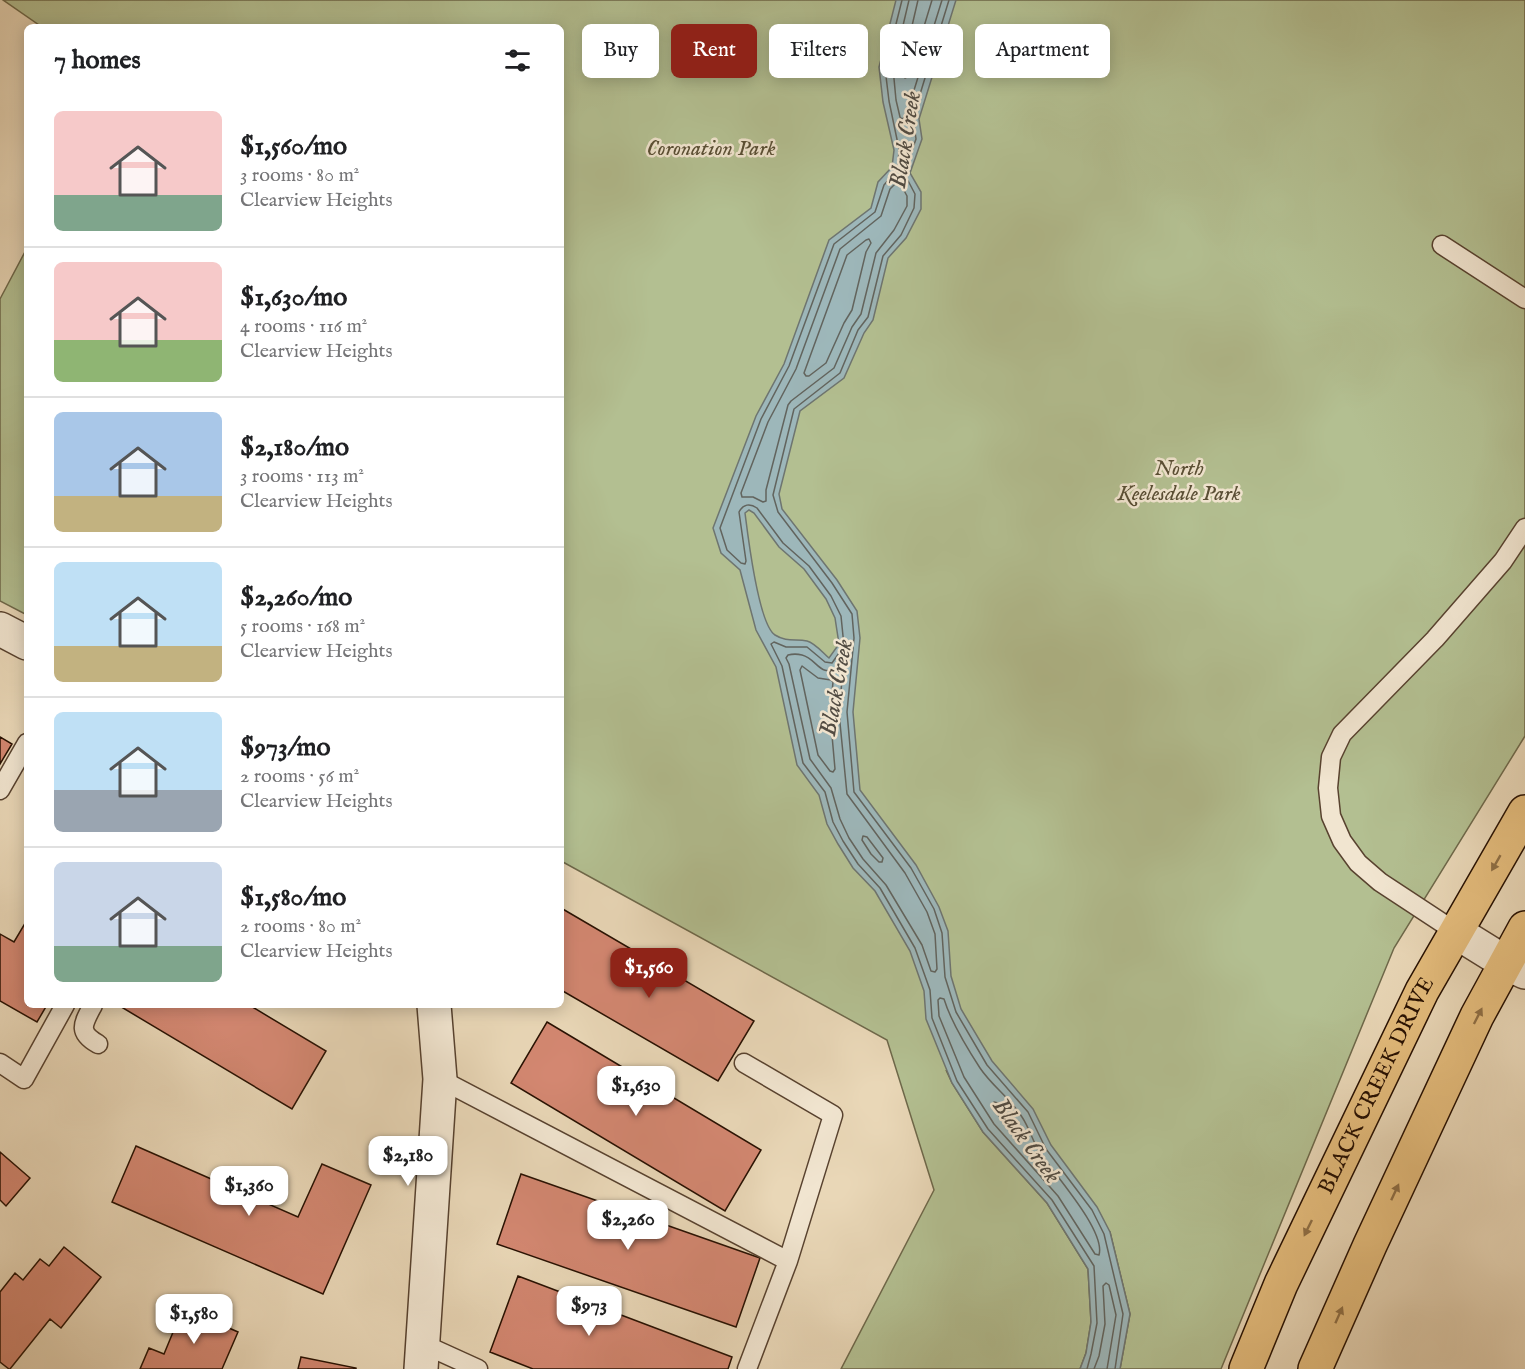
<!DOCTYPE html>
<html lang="en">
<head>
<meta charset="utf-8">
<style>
	:root { --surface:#fff; --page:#f2f2f2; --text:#202124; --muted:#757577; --line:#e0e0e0; --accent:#8f2418 }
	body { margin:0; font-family:"IM FELL English",serif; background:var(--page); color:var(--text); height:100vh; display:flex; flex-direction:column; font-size:22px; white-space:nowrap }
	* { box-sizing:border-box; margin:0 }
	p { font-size:20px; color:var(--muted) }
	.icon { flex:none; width:33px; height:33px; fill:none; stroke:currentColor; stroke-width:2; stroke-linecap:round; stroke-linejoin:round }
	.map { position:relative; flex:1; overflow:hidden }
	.panel { position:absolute; left:24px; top:24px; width:540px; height:984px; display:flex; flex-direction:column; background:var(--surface); border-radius:9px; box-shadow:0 3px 15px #0003 }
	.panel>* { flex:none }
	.guide { position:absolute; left:582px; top:24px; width:570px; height:54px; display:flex; gap:12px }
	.price { position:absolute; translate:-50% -51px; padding:0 14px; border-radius:12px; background:#fff; color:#222; font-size:20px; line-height:39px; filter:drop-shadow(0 2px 3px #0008) }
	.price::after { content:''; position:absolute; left:50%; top:36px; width:18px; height:14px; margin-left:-9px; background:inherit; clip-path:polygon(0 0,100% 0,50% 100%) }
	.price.on { background:var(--accent); color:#fff }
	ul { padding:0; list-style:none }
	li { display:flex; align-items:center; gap:18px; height:150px; padding:0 30px }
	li+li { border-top:2px solid var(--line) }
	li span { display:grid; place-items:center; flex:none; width:168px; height:120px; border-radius:9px; color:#555 }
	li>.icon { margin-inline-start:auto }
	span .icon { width:72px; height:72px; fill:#fffc; stroke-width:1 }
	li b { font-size:26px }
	h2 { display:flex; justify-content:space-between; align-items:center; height:72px; padding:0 30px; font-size:26px }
	.chip { padding:0 21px; border-radius:9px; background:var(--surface); box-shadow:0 3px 15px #0003; font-size:21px; line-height:54px }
	.chip.on { background:var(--accent); color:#fff }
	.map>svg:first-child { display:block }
</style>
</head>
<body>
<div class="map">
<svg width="1525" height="1369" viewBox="0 0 1525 1369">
	<rect width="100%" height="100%" fill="#e9d7b7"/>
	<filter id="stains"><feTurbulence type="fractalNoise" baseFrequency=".00333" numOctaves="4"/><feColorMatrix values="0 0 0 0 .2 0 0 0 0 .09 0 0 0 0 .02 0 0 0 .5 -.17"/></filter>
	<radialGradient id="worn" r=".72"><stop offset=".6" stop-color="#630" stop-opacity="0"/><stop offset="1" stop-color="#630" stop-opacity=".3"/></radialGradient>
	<!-- green -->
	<path fill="#b3bf91" stroke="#6e684a" stroke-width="1.5" d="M3 0H1525V736L1394 948 1221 1369H1120L1130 1314 1110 1232 946 1070 952 1083 983 1132 1047 1203 1088 1269 1091 1322 1086 1353 1080 1369H841L934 1190 887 1040 561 861V27H42Z
		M27 248V615L0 601V299Z"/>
	<!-- water -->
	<path fill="#9db7ba" stroke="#6e7570" stroke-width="1.5" fill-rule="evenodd" d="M896 0H956L919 119 922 139 910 173 921 192V209L906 238 888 258 873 320 864 333 844 378 800 411 779 494 782 509 837 580 857 611 860 638 853 712 860 790 916 865 939 907 948 931 951 976 961 1009 992 1061 1033 1109 1051 1145 1097 1207 1110 1232 1130 1314 1120 1369H1080L1086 1353 1091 1322 1088 1269 1047 1203 983 1132 952 1083 926 1019 924 991 910 951 875 891 853 868 838 844 827 824 819 795 797 765 776 667 756 630 740 570 721 553 713 528 756 416 784 364 829 240 871 208 878 182 892 167 894 150 883 102 879 67ZM749 510 754 513 779 547 804 569 826 599 835 618 839 644 829 658C823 653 815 643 807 641 795 639 786 642 775 635 758 624 748 536 745 513Z"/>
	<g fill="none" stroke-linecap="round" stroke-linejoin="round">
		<!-- shore -->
		<path stroke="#62645e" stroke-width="1.5" d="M902 0 885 68 889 101 899 149 898 169 884 185 875 212 834 244 789 366 761 419 720 528 727 550 741 563 745 564 746 561 739 512C743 504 750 503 757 508L783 543 809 566 831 596 841 616 844 646 832 663 825 662 807 647H786L774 642 771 644 782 666 803 763 825 792 833 822 843 841 858 864 880 888 915 948 930 990 932 1018 957 1081 988 1129 1052 1200 1094 1266 1097 1323 1091 1354 1087 1369
			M909 0 893 68 896 100 900 117 902 119 906 116 942 0
			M918 0 902 69 903 76 905 78 909 76 932 0
			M949 0 913 117 916 139 904 173 915 194 914 208 901 235 883 256 868 317 858 330 840 373 794 409 773 495 778 512 832 583 852 614 854 638 847 712 854 792 911 868 934 909 942 933 945 977 956 1012 987 1065 1028 1112 1046 1149 1092 1210 1104 1234 1123 1314 1115 1369
			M896 183H900L907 196V206L894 230 876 253 861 314 852 327 834 368 791 401 788 405 766 490V501L763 502 753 497H742L741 493 768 422 796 369 840 249 881 216 890 189Z
			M869 239 871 243 866 252 852 310 844 323 826 363 809 376H806L804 373 847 255 866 240Z
			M788 655C792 654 798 654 802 655 818 659 819 679 840 667L843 669 839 713 847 794 905 873 927 912 935 934 937 969 935 972 931 971 922 945 886 885 863 859 849 838 840 819 831 788 810 759 789 664 786 658Z
			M802 666 818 678 831 680 833 682 830 713 835 769 833 772 830 771 818 755 800 670Z
			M863 836 867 837 883 858 882 862H879L871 854 862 840Z
			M940 998 944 999C951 1022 967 1048 980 1068 992 1086 1011 1099 1022 1117 1030 1129 1033 1143 1041 1154 1055 1175 1106 1231 1099 1255L1095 1254 1058 1196 994 1124 964 1077 939 1016 938 1000Z
			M994 1102 998 1103 1014 1122 1018 1128 1017 1132 1013 1131 1001 1119 993 1106Z
			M1094 1369 1099 1356 1105 1324 1103 1286 1106 1283 1109 1285 1116 1315 1107 1369"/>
	</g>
	<!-- building -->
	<path fill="#d38771" stroke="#281102" stroke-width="1.5" d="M0 737 12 744 0 764Z
		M561 908 754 1021 718 1081 561 990Z
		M27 920V1005H47L37 1022 0 1001V934L14 942Z
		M118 1005H249L326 1051 292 1109Z
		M547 1022 761 1150 725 1211 511 1083Z
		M136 1146 298 1217 322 1164 371 1185 323 1294 112 1202Z
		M0 1152 30 1178 6 1206 0 1200Z
		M521 1174 760 1258 736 1327 497 1244Z
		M64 1247 101 1277 61 1328 50 1319 10 1369H9L0 1362V1292L15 1273 23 1280 40 1259 49 1266Z
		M518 1276 732 1357 728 1369H533L490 1352Z
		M183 1308 238 1332 222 1369H140L149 1348 164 1354Z
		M301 1357 356 1368V1369H298Z"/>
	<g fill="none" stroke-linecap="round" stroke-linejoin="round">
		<!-- service casing -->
		<g stroke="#58422f" stroke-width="21">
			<path id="service" d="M1442 245 1525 299
				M0 790 27 743
				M1456 932 1380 882 1358 863 1342 841 1331 816 1328 788 1331 757 1342 734 1435 639 1503 561 1525 528
				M93 1005C83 1024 77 1032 98 1044
				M0 1063 24 1079 65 1005
				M744 1063 833 1115 788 1261
				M440 1079 788 1261 747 1369
				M423 1344 478 1369"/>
		</g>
		<!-- minor casing -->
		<g stroke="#58422f" stroke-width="36">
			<path id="minor" d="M0 629 27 643
				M421 1369 440 1079 434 1005"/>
		</g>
		<!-- tertiary casing -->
		<g stroke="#58422f" stroke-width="36">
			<path id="tertiary" d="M1456 932 1506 963 1525 972"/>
		</g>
		<!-- primary casing -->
		<g stroke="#281102" stroke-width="36">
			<g id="primary">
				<path id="s1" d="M1246 1369 1281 1284 1422 991 1525 812"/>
				<path d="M1315 1369 1370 1245 1477 1016 1525 928"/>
			</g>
		</g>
		<!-- service -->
		<use href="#service" stroke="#f1e5d0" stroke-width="18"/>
		<!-- minor -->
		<use href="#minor" stroke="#f1e5d0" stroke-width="33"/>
		<!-- tertiary -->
		<use href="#tertiary" stroke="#f1e5d0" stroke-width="33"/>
		<!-- primary -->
		<use href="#primary" stroke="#e4bc7c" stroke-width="33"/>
	</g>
	<!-- one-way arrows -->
	<defs><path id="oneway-solid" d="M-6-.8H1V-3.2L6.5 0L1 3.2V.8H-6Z" transform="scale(1.5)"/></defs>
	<g fill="#8f6f45">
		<use href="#oneway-solid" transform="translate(1496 863) rotate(120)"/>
		<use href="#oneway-solid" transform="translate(1478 1016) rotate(-63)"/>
		<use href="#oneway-solid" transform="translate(1395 1192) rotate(-65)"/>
		<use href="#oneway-solid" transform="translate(1308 1228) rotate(116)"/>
		<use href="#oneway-solid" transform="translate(1339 1315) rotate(-66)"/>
	</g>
	<g text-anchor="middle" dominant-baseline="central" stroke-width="5" stroke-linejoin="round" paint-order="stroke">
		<!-- park labels -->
		<g font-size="22" font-style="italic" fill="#594e34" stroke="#f1e5d0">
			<text x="711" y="149">Coronation Park</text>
			<text x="1179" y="469">North<tspan x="1179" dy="25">Keelesdale Park</tspan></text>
		</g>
		<!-- street labels -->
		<g font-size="22" fill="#281102" stroke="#f1e5d0">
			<text stroke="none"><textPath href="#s1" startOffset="312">BLACK CREEK DRIVE</textPath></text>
		</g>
		<!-- water labels -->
		<g font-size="24" font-style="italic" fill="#514b42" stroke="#f1e5d0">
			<text transform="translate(906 140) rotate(-81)">Black Creek</text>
			<text transform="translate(837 688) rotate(-80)">Black Creek</text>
			<text transform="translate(1026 1141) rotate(54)">Black Creek</text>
		</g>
	</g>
	<rect width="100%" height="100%" filter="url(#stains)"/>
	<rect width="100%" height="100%" fill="url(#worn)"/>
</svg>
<b class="price on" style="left:649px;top:999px">$1,560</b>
<b class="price" style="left:636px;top:1117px">$1,630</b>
<b class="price" style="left:408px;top:1187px">$2,180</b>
<b class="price" style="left:249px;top:1217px">$1,360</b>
<b class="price" style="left:628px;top:1251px">$2,260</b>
<b class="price" style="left:589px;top:1337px">$973</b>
<b class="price" style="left:194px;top:1345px">$1,580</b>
<div class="guide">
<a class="chip">Buy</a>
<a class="chip on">Rent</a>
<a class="chip">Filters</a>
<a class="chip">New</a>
<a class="chip">Apartment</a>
</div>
<section class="panel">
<h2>7 homes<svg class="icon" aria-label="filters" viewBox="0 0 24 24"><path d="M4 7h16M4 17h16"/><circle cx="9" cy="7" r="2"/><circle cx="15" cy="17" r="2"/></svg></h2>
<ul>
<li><span style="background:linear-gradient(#f6c9c9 70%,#7fa58c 0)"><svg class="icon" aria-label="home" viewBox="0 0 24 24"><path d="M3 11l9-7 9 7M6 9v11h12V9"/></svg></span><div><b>$1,560/mo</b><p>3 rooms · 80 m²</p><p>Clearview Heights</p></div></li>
<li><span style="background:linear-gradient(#f6c9c9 65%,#8fb573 0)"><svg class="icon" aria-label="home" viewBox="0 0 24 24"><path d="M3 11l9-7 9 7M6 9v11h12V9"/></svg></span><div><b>$1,630/mo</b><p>4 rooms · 116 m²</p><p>Clearview Heights</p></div></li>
<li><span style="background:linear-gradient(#a9c7e8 70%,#c2b280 0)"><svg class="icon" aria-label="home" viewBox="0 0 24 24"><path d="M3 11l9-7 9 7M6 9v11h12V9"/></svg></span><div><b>$2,180/mo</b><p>3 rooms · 113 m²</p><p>Clearview Heights</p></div></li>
<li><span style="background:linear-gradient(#bfe0f5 70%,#c2b280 0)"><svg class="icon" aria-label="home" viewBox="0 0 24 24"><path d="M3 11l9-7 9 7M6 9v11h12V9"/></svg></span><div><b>$2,260/mo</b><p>5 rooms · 168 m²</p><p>Clearview Heights</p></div></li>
<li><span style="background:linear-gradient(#bfe0f5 65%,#9aa5b1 0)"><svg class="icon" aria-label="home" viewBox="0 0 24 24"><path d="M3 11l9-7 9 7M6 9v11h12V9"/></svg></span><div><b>$973/mo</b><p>2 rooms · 56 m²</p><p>Clearview Heights</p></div></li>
<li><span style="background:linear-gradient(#c9d6e8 70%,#7fa58c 0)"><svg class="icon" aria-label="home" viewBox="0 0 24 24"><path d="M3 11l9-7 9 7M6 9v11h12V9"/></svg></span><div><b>$1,580/mo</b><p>2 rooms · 80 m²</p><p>Clearview Heights</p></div></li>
</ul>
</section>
</div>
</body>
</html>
